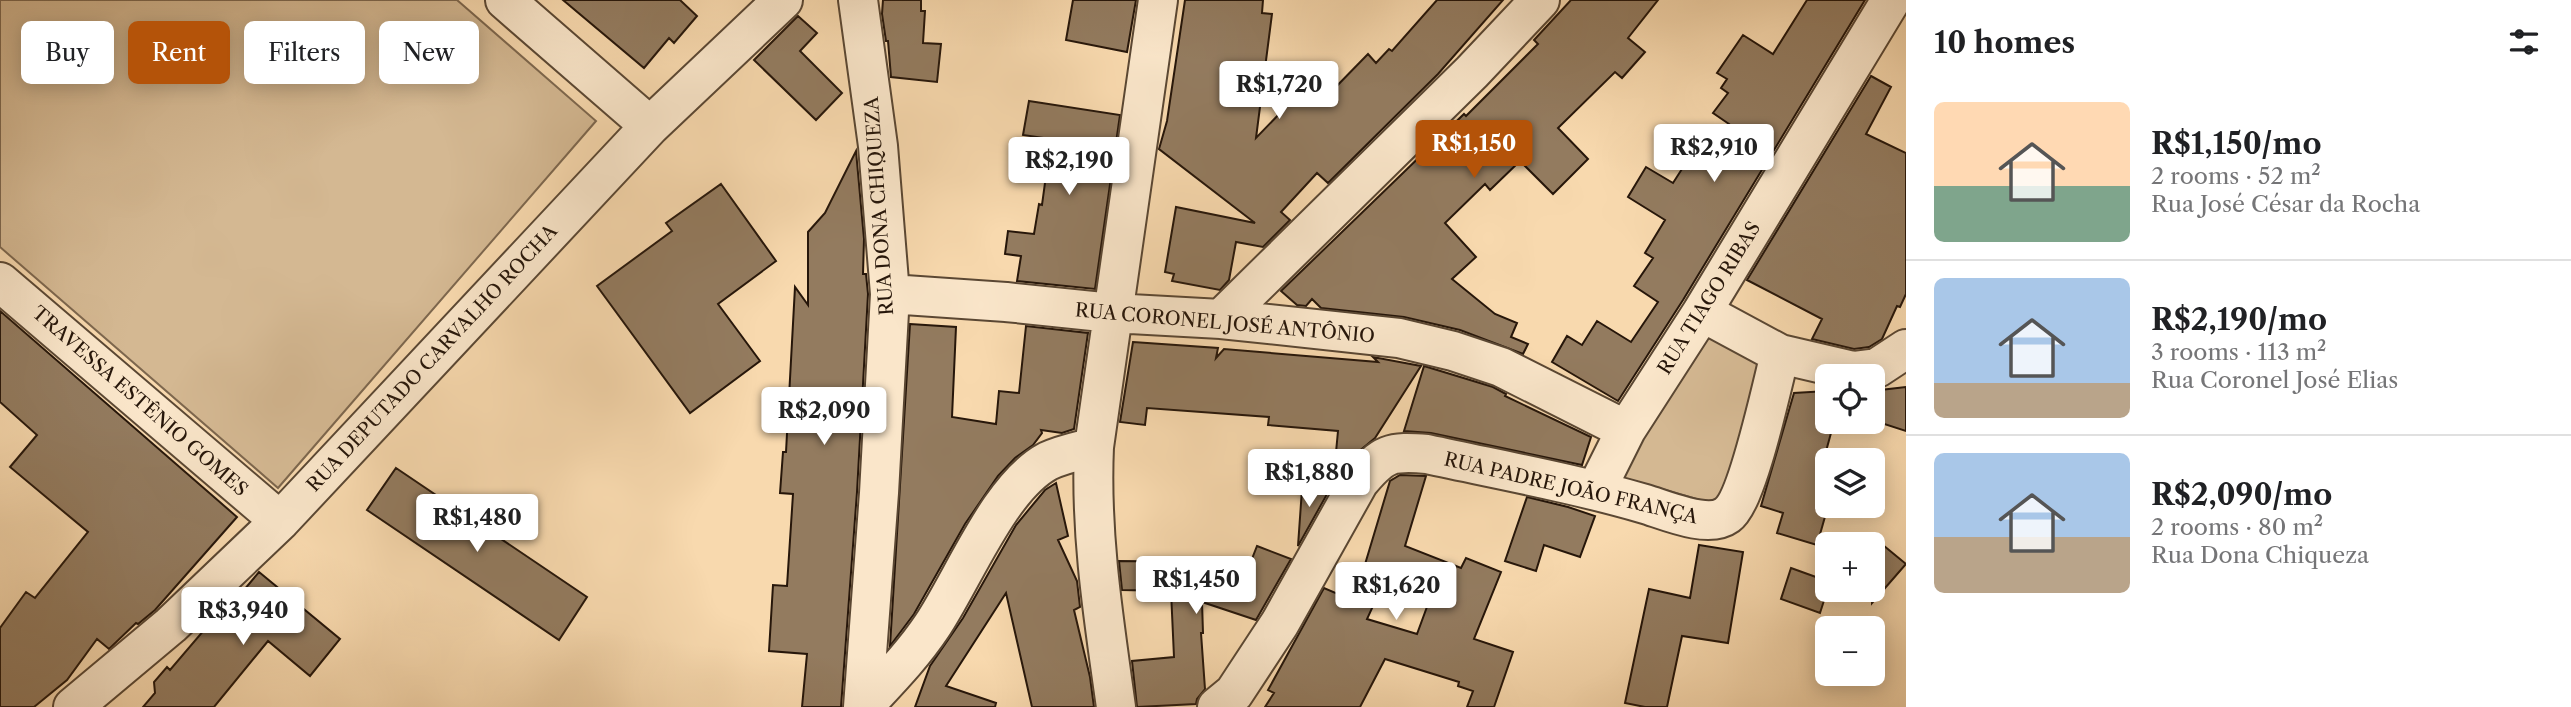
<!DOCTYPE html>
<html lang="en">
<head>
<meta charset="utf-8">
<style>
	:root { --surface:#fff; --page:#f2f2f2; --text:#202124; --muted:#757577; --line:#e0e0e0; --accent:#b45309 }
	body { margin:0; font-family:"Libre Caslon Text",serif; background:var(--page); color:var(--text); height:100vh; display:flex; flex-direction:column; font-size:26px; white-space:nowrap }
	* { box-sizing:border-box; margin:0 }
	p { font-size:23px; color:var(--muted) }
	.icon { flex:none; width:38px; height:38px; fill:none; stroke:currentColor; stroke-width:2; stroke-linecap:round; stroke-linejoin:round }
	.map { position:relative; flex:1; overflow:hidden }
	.side { display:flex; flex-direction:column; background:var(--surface); width:665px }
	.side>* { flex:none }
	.guide { position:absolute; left:21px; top:21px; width:665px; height:63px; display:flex; gap:14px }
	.buttons { position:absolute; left:1815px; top:364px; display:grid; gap:14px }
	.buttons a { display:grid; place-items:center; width:70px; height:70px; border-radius:10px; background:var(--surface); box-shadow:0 4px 18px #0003; font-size:35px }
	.price { position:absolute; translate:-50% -60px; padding:0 16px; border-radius:7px; background:#fff; color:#222; font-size:23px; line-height:46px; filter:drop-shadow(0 2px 4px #0008) }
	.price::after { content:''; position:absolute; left:50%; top:42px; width:21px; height:16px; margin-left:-10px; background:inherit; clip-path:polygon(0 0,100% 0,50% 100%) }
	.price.selected { background:var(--accent); color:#fff }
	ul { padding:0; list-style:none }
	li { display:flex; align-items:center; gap:21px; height:175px; padding:0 28px }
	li+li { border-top:2px solid var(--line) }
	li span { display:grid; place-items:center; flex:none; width:196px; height:140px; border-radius:10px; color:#555 }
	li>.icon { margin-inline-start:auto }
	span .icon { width:84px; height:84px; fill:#fffc; stroke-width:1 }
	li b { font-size:30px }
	h2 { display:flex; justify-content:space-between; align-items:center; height:84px; padding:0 28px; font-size:30px }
	.chip { padding:0 24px; border-radius:10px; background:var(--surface); box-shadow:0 4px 18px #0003; font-size:24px; line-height:63px }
	.chip.selected { background:var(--accent); color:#fff }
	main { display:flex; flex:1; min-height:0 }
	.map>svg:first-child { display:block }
</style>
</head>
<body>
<main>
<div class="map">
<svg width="1906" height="707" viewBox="0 0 1906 707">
	<rect width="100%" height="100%" fill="#f8d9ae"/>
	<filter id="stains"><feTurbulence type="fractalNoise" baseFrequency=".00286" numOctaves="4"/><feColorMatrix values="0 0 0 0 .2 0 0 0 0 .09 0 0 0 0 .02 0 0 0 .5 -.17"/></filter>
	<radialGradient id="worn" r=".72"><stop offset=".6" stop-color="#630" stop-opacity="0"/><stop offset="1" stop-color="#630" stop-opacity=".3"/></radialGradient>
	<!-- green -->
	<path fill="#d4b892" stroke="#7d674e" stroke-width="2" d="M0 0H457L596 121 278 488 0 247Z
		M1708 336 1760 364 1721 506 1617 476Z"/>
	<!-- building -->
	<path fill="#937b5f" stroke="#26160a" stroke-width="2" fill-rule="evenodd" d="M563 0H680L697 16 674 43 669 38 644 68Z
		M883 0H921V11H925L923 43 941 44 937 82 891 77 888 41H886L882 14Z
		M1073 0H1136L1127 52 1066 40Z
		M1185 0H1263L1262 13 1272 14 1256 138 1310 82 1326 97 1368 54 1376 63 1389 49 1392 51 1437 0H1503L1438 74 1328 183 1317 173 1281 212 1290 220 1263 247 1236 242 1229 280 1220 290 1172 281 1174 274 1165 272 1176 207 1255 223 1159 149 1167 121Z
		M1571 0H1658L1628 38 1645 52 1622 78 1615 72 1558 128 1588 159 1553 194 1520 161 1490 190 1485 184 1445 223 1476 257 1452 279 1495 314 1517 323 1511 337 1528 344 1523 354 1460 330 1404 317 1321 308 1312 299 1306 306 1297 305 1281 291 1464 114 1466 116 1538 44 1534 40Z
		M1807 0H1865L1683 300 1618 401 1552 362 1567 336 1582 345 1597 321 1631 342 1658 302 1634 286 1653 258 1645 253 1665 220 1628 197 1646 167 1673 183 1689 158 1704 167 1729 124 1713 113 1728 93 1721 88 1727 79 1717 73 1743 35 1773 54Z
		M798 16 817 33 800 51 842 93 816 120 754 60Z
		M1871 76 1891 87 1866 134 1906 153V294L1900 307 1897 306 1882 339 1869 347 1854 349 1812 339 1822 319 1747 280Z
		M1029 101 1120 115 1095 289 1017 281 1021 256 1005 254 1008 231 1034 234 1039 204 1042 205 1051 139 1023 135Z
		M856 151 864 239 863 274H866L868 294 857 492 841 707H802L807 654 769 651 773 585 787 586 793 494 780 493 783 452H786L795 287 808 305V232L825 213Z
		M721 184 776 261 718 304 760 361 690 413 597 286 672 231 666 223Z
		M0 311 237 517 155 610 138 624 136 623 109 649 97 639 67 680 34 707H0V628L26 592 35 598 88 532 10 467 37 435 0 402Z
		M910 324 956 327 952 417 996 424 999 391 1019 393 1026 326 1088 333 1074 429 1062 433 1041 430 1042 433 1033 445 1015 458 998 476 965 524 914 614 890 646Z
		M1133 342 1218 348 1216 358 1224 349 1378 362 1373 357 1421 366 1375 438 1351 458 1333 484 1338 431 1268 425 1269 417 1147 408 1145 425 1120 422Z
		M1424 366 1493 387 1506 394 1505 396 1591 437 1582 465 1431 433 1404 431Z
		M1906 387V431L1872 420V391Z
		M1827 391V422H1834L1825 455 1831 456 1830 460H1827V471L1819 501 1828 506 1817 545 1777 533 1783 513 1761 506 1794 393Z
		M396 468 587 597 559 640 367 510Z
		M1400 475 1426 476 1405 546 1461 568 1466 558 1501 572 1474 639 1513 652 1494 707H1467L1473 691 1458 686 1459 682 1385 659 1360 707H1265L1274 693 1268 690 1324 588 1354 601 1390 481ZM1389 571 1435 585 1417 634 1367 619Z
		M1056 483 1068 536 1058 540 1077 581 1080 607 1074 610 1090 677 1094 707H1032L1006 593 946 686 996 703 995 707H915L930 666 963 618 1016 525 1045 490Z
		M1302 489 1327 491 1326 496 1298 546Z
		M1527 497 1568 507 1595 516 1580 557 1544 545 1536 571 1505 561Z
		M1872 536 1906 564 1872 603Z
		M1699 545 1743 552 1728 643 1682 636 1667 707H1645L1625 703 1649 589 1690 598Z
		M1257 546 1291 559 1256 620 1202 602 1203 633H1201L1205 689 1197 699 1196 704 1137 707 1132 661 1174 657 1171 591 1122 590 1119 561 1229 562 1248 569Z
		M1791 568 1827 581V591L1820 613 1781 599Z
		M259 572 340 639 310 676 268 641 214 707H143L155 693 154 682 167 667 170 670 210 623 214 626Z"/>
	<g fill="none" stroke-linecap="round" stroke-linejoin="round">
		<!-- minor casing -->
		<g stroke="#5a4733" stroke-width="42">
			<path id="minor" d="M505 0 650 126
				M858 0 878 146 890 294 879 493 863 707
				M0 282 280 521
				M890 294 1006 302 1112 313 1221 319 1399 338 1453 351 1501 367 1626 430
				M1702 312 1780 354 1853 371 1877 368 1906 349
				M1221 319 1472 72 1540 0
				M1596 490 1626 430 1702 312 1891 0
				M73 707 171 625 280 521 650 126 783 0
				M863 707C887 681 912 656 932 626 963 580 999 487 1048 461 1063 454 1079 451 1094 447
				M1116 707C1104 621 1090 535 1094 447L1158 0
				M1217 707 1234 693 1280 623 1359 482C1383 453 1390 451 1427 454 1500 470 1573 483 1645 504 1665 510 1708 529 1727 515 1748 500 1772 385 1780 354"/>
		</g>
		<!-- minor -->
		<use href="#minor" stroke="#fae6ca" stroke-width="38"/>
	</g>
	<g text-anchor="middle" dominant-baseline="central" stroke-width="5" stroke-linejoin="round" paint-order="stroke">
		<!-- street labels -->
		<g font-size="19" fill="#26160a" stroke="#fae6ca">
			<text transform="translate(879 206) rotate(-94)">RUA DONA CHIQUEZA</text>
			<text transform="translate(1709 298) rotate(-58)">RUA TIAGO RIBAS</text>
			<text transform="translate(1225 323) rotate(5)">RUA CORONEL JOSÉ ANTÔNIO</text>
			<text transform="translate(432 358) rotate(-47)">RUA DEPUTADO CARVALHO ROCHA</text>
			<text transform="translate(140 401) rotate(41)">TRAVESSA ESTÊNIO GOMES</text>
			<text transform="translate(1571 488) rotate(13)">RUA PADRE JOÃO FRANÇA</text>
		</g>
	</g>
	<rect width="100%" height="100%" filter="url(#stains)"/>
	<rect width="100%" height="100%" fill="url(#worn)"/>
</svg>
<div class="buttons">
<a><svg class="icon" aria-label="locate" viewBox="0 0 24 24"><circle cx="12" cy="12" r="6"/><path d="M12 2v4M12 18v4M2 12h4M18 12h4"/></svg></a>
<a><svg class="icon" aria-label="layers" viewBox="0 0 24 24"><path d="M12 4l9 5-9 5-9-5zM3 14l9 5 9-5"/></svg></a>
<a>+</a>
<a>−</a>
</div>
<b class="price" style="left:1279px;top:121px">R$1,720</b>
<b class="price selected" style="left:1474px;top:180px">R$1,150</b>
<b class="price" style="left:1714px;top:184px">R$2,910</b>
<b class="price" style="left:1069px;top:197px">R$2,190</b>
<b class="price" style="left:824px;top:447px">R$2,090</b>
<b class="price" style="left:1309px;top:509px">R$1,880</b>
<b class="price" style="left:477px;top:554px">R$1,480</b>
<b class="price" style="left:1196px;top:616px">R$1,450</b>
<b class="price" style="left:1396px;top:622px">R$1,620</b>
<b class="price" style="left:243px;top:647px">R$3,940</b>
<div class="guide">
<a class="chip">Buy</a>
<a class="chip selected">Rent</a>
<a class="chip">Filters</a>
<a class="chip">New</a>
</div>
</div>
<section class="side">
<h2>10 homes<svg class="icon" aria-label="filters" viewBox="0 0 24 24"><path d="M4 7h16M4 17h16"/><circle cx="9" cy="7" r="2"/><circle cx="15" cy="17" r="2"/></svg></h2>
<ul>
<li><span style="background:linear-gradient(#ffd9b3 60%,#7fa58c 0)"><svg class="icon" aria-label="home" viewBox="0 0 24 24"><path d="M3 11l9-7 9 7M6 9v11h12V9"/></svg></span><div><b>R$1,150/mo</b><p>2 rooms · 52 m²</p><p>Rua José César da Rocha</p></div></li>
<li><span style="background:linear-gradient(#a9c7e8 75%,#b9a48a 0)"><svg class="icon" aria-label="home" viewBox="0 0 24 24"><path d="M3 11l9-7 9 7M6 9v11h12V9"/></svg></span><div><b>R$2,190/mo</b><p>3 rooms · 113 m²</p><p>Rua Coronel José Elias</p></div></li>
<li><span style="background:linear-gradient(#a9c7e8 60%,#b9a48a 0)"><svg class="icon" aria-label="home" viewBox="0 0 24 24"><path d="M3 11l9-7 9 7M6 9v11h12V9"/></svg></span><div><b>R$2,090/mo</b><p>2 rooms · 80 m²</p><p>Rua Dona Chiqueza</p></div></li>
</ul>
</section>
</main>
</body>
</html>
